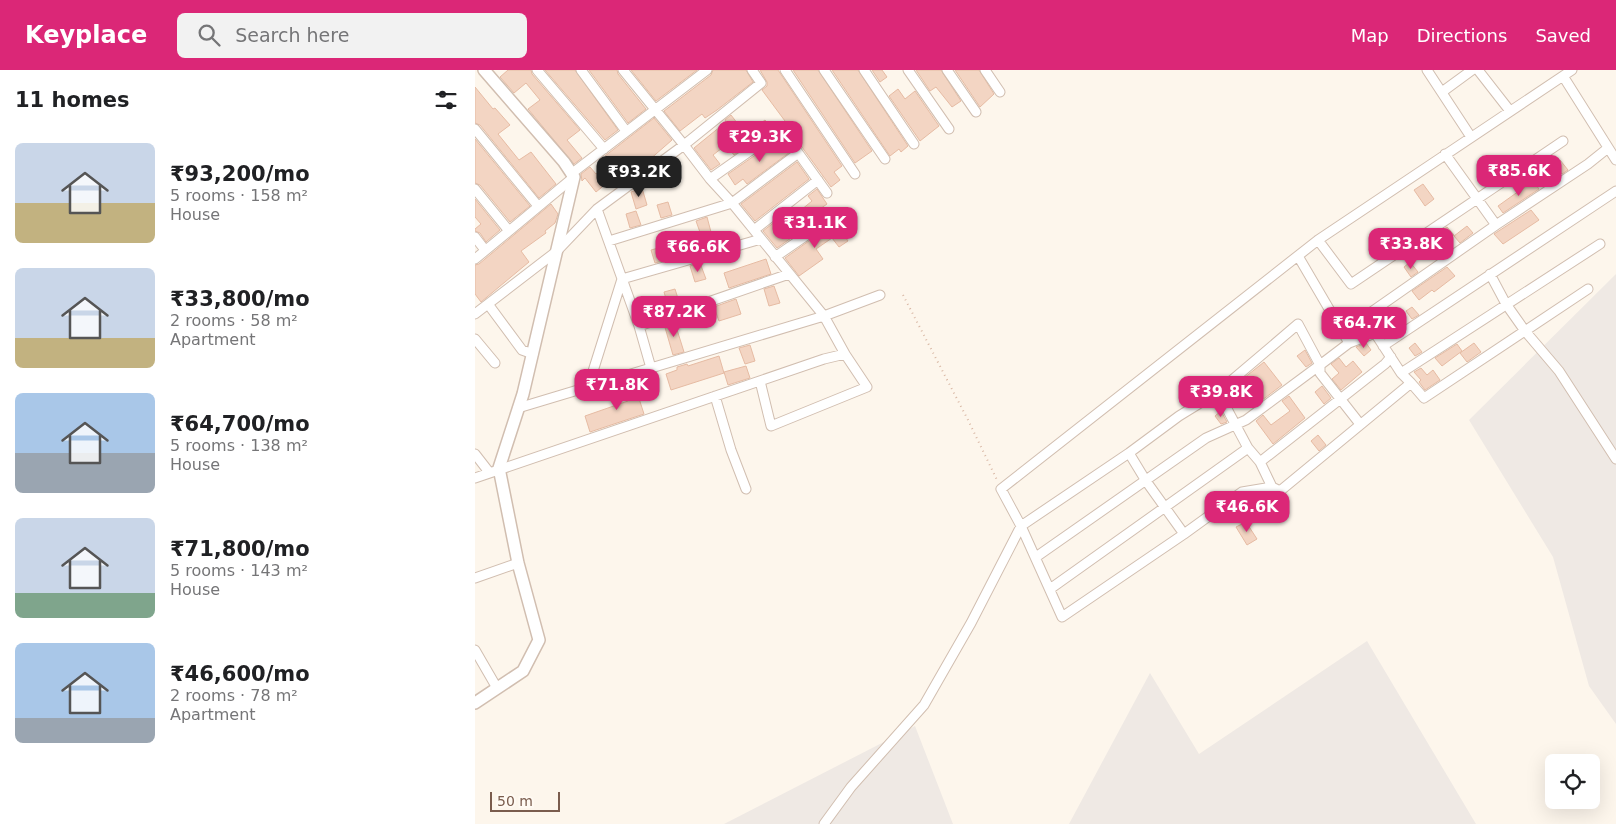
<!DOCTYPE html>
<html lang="en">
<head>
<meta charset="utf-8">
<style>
	:root { --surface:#fff; --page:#f2f2f2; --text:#202124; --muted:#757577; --accent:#db2777 }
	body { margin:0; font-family:"DejaVu Sans",sans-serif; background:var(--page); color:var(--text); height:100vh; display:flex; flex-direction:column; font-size:19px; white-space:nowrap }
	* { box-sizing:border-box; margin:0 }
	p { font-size:16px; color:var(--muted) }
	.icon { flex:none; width:28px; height:28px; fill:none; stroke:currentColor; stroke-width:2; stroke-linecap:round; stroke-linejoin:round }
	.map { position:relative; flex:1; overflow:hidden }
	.sheet { display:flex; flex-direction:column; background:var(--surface); width:475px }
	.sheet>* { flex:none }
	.buttons { position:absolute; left:1070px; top:684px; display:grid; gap:10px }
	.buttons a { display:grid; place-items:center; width:55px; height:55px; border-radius:8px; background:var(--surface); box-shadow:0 5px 20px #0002; font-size:25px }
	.scale { position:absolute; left:15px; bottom:12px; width:70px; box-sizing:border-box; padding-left:5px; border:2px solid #7a5c4d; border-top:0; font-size:14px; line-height:18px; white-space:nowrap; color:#7a5c4d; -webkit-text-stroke:4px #fffaf3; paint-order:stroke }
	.price { position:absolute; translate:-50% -42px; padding:0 11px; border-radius:10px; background:var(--accent); color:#fff; font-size:16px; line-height:32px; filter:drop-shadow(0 1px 2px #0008) }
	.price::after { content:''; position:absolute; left:50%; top:30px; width:15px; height:11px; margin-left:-8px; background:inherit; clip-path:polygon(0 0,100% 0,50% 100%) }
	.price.selected { background:#222; color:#fff }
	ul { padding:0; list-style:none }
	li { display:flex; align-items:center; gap:15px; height:125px; padding:0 15px }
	li span { display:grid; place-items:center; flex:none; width:140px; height:100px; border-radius:8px; color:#555 }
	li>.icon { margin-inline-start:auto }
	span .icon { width:60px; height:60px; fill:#fffc; stroke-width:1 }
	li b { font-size:21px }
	h2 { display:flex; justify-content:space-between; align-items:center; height:60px; padding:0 15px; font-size:21px }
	header { display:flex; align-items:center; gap:30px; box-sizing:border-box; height:70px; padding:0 25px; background:var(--accent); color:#fff }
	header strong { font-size:24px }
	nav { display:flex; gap:28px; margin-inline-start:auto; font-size:18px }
	.search { width:350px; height:45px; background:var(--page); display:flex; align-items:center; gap:12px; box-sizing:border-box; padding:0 18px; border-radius:8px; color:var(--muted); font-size:19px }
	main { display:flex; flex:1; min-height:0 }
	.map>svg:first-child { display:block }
</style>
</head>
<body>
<header>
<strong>Keyplace</strong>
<div class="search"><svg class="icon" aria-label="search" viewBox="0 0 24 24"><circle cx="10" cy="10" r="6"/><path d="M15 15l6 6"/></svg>Search here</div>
<nav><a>Map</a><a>Directions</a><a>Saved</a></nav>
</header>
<main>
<section class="sheet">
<h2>11 homes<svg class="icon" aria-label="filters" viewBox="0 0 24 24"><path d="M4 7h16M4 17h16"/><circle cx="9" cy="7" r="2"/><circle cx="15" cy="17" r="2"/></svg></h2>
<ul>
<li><span style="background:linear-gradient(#c9d6e8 60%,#c2b280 0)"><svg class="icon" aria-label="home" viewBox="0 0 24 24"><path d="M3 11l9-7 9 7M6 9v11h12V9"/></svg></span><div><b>₹93,200/mo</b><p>5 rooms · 158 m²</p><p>House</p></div></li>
<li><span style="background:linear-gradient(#c9d6e8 70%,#c2b280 0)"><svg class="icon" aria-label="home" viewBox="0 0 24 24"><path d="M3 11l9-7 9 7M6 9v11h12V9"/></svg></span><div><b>₹33,800/mo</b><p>2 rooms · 58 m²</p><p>Apartment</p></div></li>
<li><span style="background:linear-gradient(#a9c7e8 60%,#9aa5b1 0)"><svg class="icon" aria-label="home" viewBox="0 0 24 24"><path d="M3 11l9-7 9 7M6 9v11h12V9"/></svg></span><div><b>₹64,700/mo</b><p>5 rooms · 138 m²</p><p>House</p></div></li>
<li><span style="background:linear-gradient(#c9d6e8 75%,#7fa58c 0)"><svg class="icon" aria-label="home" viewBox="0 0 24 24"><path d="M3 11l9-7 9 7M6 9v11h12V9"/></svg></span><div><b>₹71,800/mo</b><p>5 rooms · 143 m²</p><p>House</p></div></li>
<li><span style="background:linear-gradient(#a9c7e8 75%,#9aa5b1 0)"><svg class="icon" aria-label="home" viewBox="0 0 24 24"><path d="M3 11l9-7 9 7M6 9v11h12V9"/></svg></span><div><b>₹46,600/mo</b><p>2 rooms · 78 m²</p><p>Apartment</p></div></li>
</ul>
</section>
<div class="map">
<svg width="1141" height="754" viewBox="0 0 1141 754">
	<rect width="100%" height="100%" fill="#fdf6ec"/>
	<!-- industrial -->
	<path fill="#efe9e4" d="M1141 204V654L1114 616 1078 487 994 350Z
		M892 571 1001 754H594L675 603 724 684Z
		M440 656 478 754H249Z"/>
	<!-- building -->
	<path fill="#f3d5c3" stroke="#e6bba3" d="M33 0H56L57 4 105 60 92 70 107 88 99 94 53 39 65 30 51 13 39 23 25 7Z
		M70 0H100L143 60 130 70Z
		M114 0H142L143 4 171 39 153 53Z
		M156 0H222L181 31Z
		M238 0H271L278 12 242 40 230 48 227 44 205 61 189 41 236 5Z
		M285 0H303L367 96 359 102 365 110 356 117 311 55 307 53 310 51 287 20 292 16V12Z
		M318 0H343L397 81 380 93Z
		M357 0H383L433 76 426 82 424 79 415 86Z
		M397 0H407L412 7 405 12Z
		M441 0H466L486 31 477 37 461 17 455 21Z
		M480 0H504L519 24 505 37Z
		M0 17 18 39 20 38 35 55 23 64 44 90 56 82 81 114 64 128 5 55 0 53Z
		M423 19 430 29 440 21 464 56 445 71 414 26Z
		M256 45 269 62 273 60 274 62 290 50 297 58 259 85 251 75 238 85 245 94 236 100 219 78 251 52 250 50Z
		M179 48 197 70 173 91 174 93 144 115 138 108 121 122 110 108 107 111 106 104 115 97 121 104 135 93 130 86Z
		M305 68 315 82 272 114 268 109 260 115 253 104Z
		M0 69 55 136 35 152 5 115 0 113Z
		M1085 90 1093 100 1087 104 1079 95Z
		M322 92 334 109 280 151 266 134Z
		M1058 111 1064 119 1028 143 1023 136Z
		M948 114 959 129 950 136 939 120Z
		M167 118 172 135 161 139 156 122Z
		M342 119 352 134 342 141 346 147 302 178 288 161 306 147 313 157 329 144 326 140 337 131 333 126Z
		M0 129 25 160 11 172 5 163 0 161V159L6 154 0 147Z
		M193 132 197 145 186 148 182 135Z
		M76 134 83 144 80 153 70 161 71 163 46 181 54 192 6 232 0 224V195L4 194Z
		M1056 140 1064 150 1028 174 1019 164Z
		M161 141 166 155 155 158 151 144Z
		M232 147 236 162 226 165 221 151Z
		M362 151 366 157 364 158 373 171 364 177 357 168 341 179 348 189 324 206 310 188Z
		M992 156 998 163 985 173 979 166Z
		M972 157 979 165 965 176 970 183 963 188 956 178 944 188 938 180Z
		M907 168 915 179 902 189 894 179Z
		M207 172 211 184 180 193 176 180Z
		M291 189 296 204 254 218 249 203Z
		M935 192 943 202 936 207 929 197Z
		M225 193 231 209 220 212 215 196Z
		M972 197 980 206 959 222 957 220 944 230 937 221Z
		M299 216 305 233 294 236 289 219Z
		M200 219 205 235 194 239 189 222Z
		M261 229 266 244 244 251 239 237Z
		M937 237 944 245 937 249 931 241Z
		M199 250 209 282 198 285 189 254Z
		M891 273 896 280 889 286 881 277Z
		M940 273 947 282 940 286 934 278Z
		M999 273 1006 282 992 292 985 283Z
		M982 274 987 281 967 296 960 288Z
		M275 275 280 291 270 294 264 278Z
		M830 280 837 293 831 297 822 286Z
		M244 286 249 303 196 320 191 304 202 300V297L212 294 213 296Z
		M864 288 871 297 878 291 887 302 866 320 857 309 864 303 856 294Z
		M789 292 807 315 782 334 764 312Z
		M271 296 275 308 253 315 249 302Z
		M946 298 952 305 958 300 965 310 950 320 944 312 946 310 939 302Z
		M159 313 169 344 115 362 110 346 153 331 148 317Z
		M847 316 856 328 849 334 840 322Z
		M814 326 830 348 798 374 781 351 788 345 796 355 815 341 807 331Z
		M746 341 752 352 746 354 740 346Z
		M843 365 851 375 844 381 836 371Z
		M771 452 782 469 772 475 761 457Z"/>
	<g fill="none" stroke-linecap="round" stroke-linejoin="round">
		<!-- minor casing -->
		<g stroke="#d1beb0" stroke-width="11">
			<path id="minor" d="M62 0 129 79
				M106 0 151 61
				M310 0 380 104
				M349 0 410 89
				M389 0 439 74
				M433 0 474 59
				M472 0 501 42
				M510 0 525 22
				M952 0 996 67
				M1003 0 1035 41
				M1088 6 1141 90
				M967 22 997 0
				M0 59 63 136
				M970 84 1021 155
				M96 104 232 0
				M235 109 306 59 352 123
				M0 119 34 161 99 107
				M122 139 164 256 176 298
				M279 160 343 110
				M0 167 10 180
				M843 170 876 214 1088 71
				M134 171 257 133 322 84
				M300 187 358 147
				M0 189 34 161
				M1015 204 1031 234 1050 261 1084 301 1141 389
				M13 234 47 280 58 284
				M0 244 82 181 122 139 209 75 286 13 277 0
				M164 256 314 204
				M900 263 895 243 1021 155 1113 94 1133 78
				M0 269 20 293
				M874 273 900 263 926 303 936 313 805 421 797 417 767 422 709 464 587 547 546 456 526 419 843 170 1097 0
				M908 276 1141 121
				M926 303 1125 174
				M285 311 296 356 392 317 370 284
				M936 313 949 328 1113 219
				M113 317 147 209 286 169
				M743 322 773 378 785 392 797 417
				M240 326 256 380 271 419
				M43 338 349 246 257 133 235 109 209 75 148 0
				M654 383 671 411 709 464
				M0 384 14 402
				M785 392 910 294 916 287
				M0 408 349 289 370 284 349 246 405 225
				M561 487 731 368 771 350 845 295V303L885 354
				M0 508 43 493
				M575 519 773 378
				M0 580 22 618
				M349 754 376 717 449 635 496 553 546 456 654 383 704 346 743 322 823 254 845 295 874 273 823 186"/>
		</g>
		<!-- tertiary casing -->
		<g stroke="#d1beb0" stroke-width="14">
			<path id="tertiary" d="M0 633 48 601 64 570 43 493 24 398 48 324 99 107 89 92 9 0"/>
		</g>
		<!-- path -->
		<path stroke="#d9b8a5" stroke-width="2" stroke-dasharray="1 4" stroke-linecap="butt" d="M428 225 493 350 522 410"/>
		<!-- minor -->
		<use href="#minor" stroke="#fff" stroke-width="9"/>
		<!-- tertiary -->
		<use href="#tertiary" stroke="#fff" stroke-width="11"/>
	</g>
</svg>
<div class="buttons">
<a><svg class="icon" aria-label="locate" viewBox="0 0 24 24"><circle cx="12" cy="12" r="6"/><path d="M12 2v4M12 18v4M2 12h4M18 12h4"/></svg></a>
</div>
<div class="scale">50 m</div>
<b class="price" style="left:285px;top:93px">₹29.3K</b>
<b class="price" style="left:1044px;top:127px">₹85.6K</b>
<b class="price selected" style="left:164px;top:128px">₹93.2K</b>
<b class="price" style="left:340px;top:179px">₹31.1K</b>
<b class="price" style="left:936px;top:200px">₹33.8K</b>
<b class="price" style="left:223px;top:203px">₹66.6K</b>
<b class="price" style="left:199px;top:268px">₹87.2K</b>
<b class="price" style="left:889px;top:279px">₹64.7K</b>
<b class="price" style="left:142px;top:341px">₹71.8K</b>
<b class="price" style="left:746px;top:348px">₹39.8K</b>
<b class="price" style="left:772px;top:463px">₹46.6K</b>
</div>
</main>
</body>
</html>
